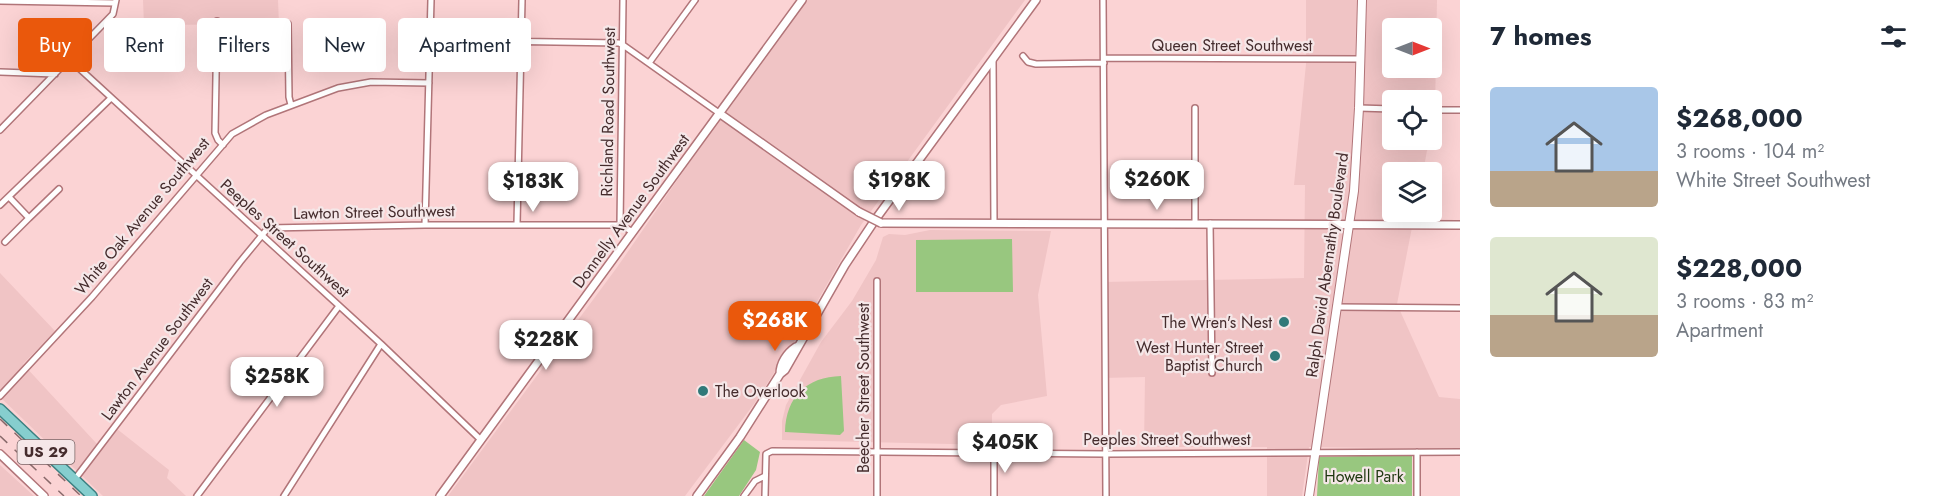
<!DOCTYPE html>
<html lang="en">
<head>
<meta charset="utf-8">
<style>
	:root { --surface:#fff; --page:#f2f2f3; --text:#1f2937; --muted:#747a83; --accent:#ea580c }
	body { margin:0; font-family:Jost,sans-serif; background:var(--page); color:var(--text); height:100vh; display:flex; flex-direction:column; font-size:22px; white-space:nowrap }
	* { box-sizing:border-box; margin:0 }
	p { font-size:20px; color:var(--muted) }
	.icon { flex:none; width:33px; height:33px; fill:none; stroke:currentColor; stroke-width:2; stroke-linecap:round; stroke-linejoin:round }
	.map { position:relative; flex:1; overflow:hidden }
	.details { display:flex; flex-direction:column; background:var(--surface); width:480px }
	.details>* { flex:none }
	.top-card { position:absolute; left:18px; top:18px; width:570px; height:54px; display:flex; gap:12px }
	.needle { width:39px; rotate:90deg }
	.buttons { position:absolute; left:1382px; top:18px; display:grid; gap:12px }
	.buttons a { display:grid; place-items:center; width:60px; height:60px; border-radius:6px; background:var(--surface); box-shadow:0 6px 24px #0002; font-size:30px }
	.price { position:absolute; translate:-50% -51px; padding:0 14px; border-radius:12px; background:#fff; color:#222; font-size:20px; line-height:39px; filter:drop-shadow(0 2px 3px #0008) }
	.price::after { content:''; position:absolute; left:50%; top:36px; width:18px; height:14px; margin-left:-9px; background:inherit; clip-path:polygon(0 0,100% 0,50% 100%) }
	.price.active { background:var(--accent); color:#fff }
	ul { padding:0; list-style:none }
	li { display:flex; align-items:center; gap:18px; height:150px; padding:0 30px }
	li span { display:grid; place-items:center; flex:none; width:168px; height:120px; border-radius:6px; color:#555 }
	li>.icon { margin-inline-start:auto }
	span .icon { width:72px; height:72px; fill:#fffc; stroke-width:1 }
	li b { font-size:26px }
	h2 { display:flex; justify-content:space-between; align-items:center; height:72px; padding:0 30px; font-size:26px }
	.pill { padding:0 21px; border-radius:6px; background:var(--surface); box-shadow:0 6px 24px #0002; font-size:21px; line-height:54px }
	.pill.active { background:var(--accent); color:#fff }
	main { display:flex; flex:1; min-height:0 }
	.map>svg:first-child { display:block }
</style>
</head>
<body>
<main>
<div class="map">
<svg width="1460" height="496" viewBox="0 0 1460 496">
	<rect width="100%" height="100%" fill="#fbd3d4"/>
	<!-- built -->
	<path fill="#f0c4c5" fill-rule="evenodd" d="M143 0H278L279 24 144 25Z
		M807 0H1025L861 225 794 342 754 404 685 496H448L618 266 718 121Z
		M1306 0H1437L1435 109 1431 129V100H1392V140H1429L1423 172H1392V212H1415L1397 304 1439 397 1460 399V449L1309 447 1302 496H1267V447H1144L1145 377 1102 378 1103 282 1304 278 1305 185H1294L1306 64ZM1392 28H1431V68H1392Z
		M930 230 1051 231 1038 295 1047 396 1001 405 992 414V445L782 440V421L786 405 821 342 852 301 876 260 883 237 889 234 905 235Z
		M0 273 55 331 23 364 97 444 112 425 169 470 167 478 186 496H103L0 397Z
		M0 465 34 496H0Z"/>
	<!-- green -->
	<path fill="#98c77f" d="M1012 239 1013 292H916V240Z
		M841 376 844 431 840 435 785 432C786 396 807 377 841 376Z
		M744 440 760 452 756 470 739 496H704Z
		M1363 456H1412V496H1317L1319 457Z"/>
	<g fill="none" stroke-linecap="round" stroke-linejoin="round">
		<!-- minor casing -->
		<g stroke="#b17579" stroke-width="8">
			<path id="minor" d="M1103 0 1106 496
				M0 1 115 3
				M217 21 215 133 218 140 223 145
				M288 24 289 97 291 105
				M430 40 619 43 623 45 719 113
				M1023 56 1028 62 1036 64 1104 63
				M1104 58 1361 59
				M69 59 381 344 481 440
				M993 59 994 223
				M649 63 695 0
				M0 72 55 74
				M1195 108V223
				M1359 108 1392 109
				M1431 110H1460
				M0 130 113 14 116 0
				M0 205 111 98
				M29 218 59 189
				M1210 223 1212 373
				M517 224 522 0
				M425 225 431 0
				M620 225 623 0
				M5 242 29 218 9 197
				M877 281V496
				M1336 307 1460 308
				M0 396 92 297 232 134 266 115 338 88 371 82 429 83
				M994 453V496
				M75 479 240 262 268 228 425 225H620L633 232
				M197 496 339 306
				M284 496 381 344
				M744 496 755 481 765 476
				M765 496 766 454 772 451 1106 454 1460 452
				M1417 496V452"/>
		</g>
		<!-- tertiary casing -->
		<g stroke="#b17579" stroke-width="10">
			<path id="tertiary" d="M719 113 859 212
				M881 223 1460 225
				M780 374C780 363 787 353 796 347
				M0 454 44 496
				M440 496 802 0
				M697 496 740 437 780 374 785 370 845 265 875 220 1036 0"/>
		</g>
		<!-- secondary casing -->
		<g stroke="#b17579" stroke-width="10">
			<path id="secondary" d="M1309 496 1354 191 1359 108 1362 0"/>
		</g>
		<!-- primary casing -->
		<g stroke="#3b8081" stroke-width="12">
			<path id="primary" d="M0 409 92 496"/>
		</g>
		<!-- minor -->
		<use href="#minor" stroke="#fff" stroke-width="5"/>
		<!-- tertiary -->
		<use href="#tertiary" stroke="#fff" stroke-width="7"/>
		<!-- secondary -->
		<use href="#secondary" stroke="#fff" stroke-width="8"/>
		<!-- primary -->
		<use href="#primary" stroke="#86cece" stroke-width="9"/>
		<!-- rail -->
		<path stroke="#88696a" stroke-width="1.5" stroke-dasharray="10 10" stroke-linecap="butt" d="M0 419 81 496
			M0 436 64 496"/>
		<!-- tertiary-bridge casing -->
		<g stroke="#b17579" stroke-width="10" stroke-linecap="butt">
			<path id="tertiary-bridge" d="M859 212 881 223"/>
		</g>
		<!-- tertiary-bridge -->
		<use href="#tertiary-bridge" stroke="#fff" stroke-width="7"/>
	</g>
	<!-- markers -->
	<g fill="#307979" stroke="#f5e7e8" stroke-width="2">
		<circle cx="1284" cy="322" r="6"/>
		<circle cx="1275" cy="356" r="6"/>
		<circle cx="703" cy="391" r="6"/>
	</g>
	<g text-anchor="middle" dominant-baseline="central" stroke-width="4.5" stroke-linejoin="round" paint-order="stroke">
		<!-- shield labels -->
		<rect fill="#f5e7e8" stroke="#7a6465" stroke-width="1.5" x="17.5" y="440" width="57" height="24" rx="4.5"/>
		<g font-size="15" font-weight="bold" fill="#452c2d">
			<text x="46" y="452">US 29</text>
		</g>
		<!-- street labels -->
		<g font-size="16" fill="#452c2d" stroke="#f5e7e8">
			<text x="1232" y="45">Queen Street Southwest</text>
			<text transform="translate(608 112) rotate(-89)">Richland Road Southwest</text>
			<text transform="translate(631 211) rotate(-54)">Donnelly Avenue Southwest</text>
			<text transform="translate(374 212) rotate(-1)">Lawton Street Southwest</text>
			<text transform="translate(142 216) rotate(-50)">White Oak Avenue Southwest</text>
			<text transform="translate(285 238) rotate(42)">Peeples Street Southwest</text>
			<text transform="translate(1327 265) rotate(-82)">Ralph David Abernathy Boulevard</text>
			<text transform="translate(157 349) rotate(-53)">Lawton Avenue Southwest</text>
			<text transform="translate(863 388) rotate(-90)">Beecher Street Southwest</text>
			<text x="1167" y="439">Peeples Street Southwest</text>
		</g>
		<!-- poi labels -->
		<g font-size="16" fill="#452c2d" stroke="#f5e7e8" text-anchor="end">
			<text x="1272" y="322">The Wren's Nest</text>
			<text x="1263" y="347">West Hunter Street<tspan x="1263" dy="18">Baptist Church</tspan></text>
			<text x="715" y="391" text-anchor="start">The Overlook</text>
		</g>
		<!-- park labels -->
		<g font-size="16" fill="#1e370f" stroke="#f5e7e8">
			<text x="1364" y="476">Howell Park</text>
		</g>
	</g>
</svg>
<div class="buttons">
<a><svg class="needle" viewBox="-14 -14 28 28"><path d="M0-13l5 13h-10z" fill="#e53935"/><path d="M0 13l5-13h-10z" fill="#747a83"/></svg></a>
<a><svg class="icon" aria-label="locate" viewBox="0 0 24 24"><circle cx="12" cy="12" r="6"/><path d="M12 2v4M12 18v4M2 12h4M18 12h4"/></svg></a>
<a><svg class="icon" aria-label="layers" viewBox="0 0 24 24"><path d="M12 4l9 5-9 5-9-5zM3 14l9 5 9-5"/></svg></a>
</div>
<b class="price" style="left:1157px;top:211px">$260K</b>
<b class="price" style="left:899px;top:212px">$198K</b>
<b class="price" style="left:533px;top:213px">$183K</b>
<b class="price active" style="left:775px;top:352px">$268K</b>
<b class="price" style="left:546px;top:371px">$228K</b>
<b class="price" style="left:277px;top:408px">$258K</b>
<b class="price" style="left:1005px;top:474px">$405K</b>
<div class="top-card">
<a class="pill active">Buy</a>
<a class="pill">Rent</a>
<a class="pill">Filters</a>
<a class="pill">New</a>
<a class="pill">Apartment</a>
</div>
</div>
<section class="details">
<h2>7 homes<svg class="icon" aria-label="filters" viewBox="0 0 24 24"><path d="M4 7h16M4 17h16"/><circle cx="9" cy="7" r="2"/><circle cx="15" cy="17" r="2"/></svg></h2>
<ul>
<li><span style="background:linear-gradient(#a9c7e8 70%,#b9a48a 0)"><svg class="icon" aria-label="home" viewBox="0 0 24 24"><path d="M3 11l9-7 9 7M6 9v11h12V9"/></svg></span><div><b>$268,000</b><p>3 rooms · 104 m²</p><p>White Street Southwest</p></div></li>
<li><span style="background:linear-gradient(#dfe7d0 65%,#b9a48a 0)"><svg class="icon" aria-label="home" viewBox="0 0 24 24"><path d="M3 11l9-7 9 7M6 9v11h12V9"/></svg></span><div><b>$228,000</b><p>3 rooms · 83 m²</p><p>Apartment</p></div></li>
</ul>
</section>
</main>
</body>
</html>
